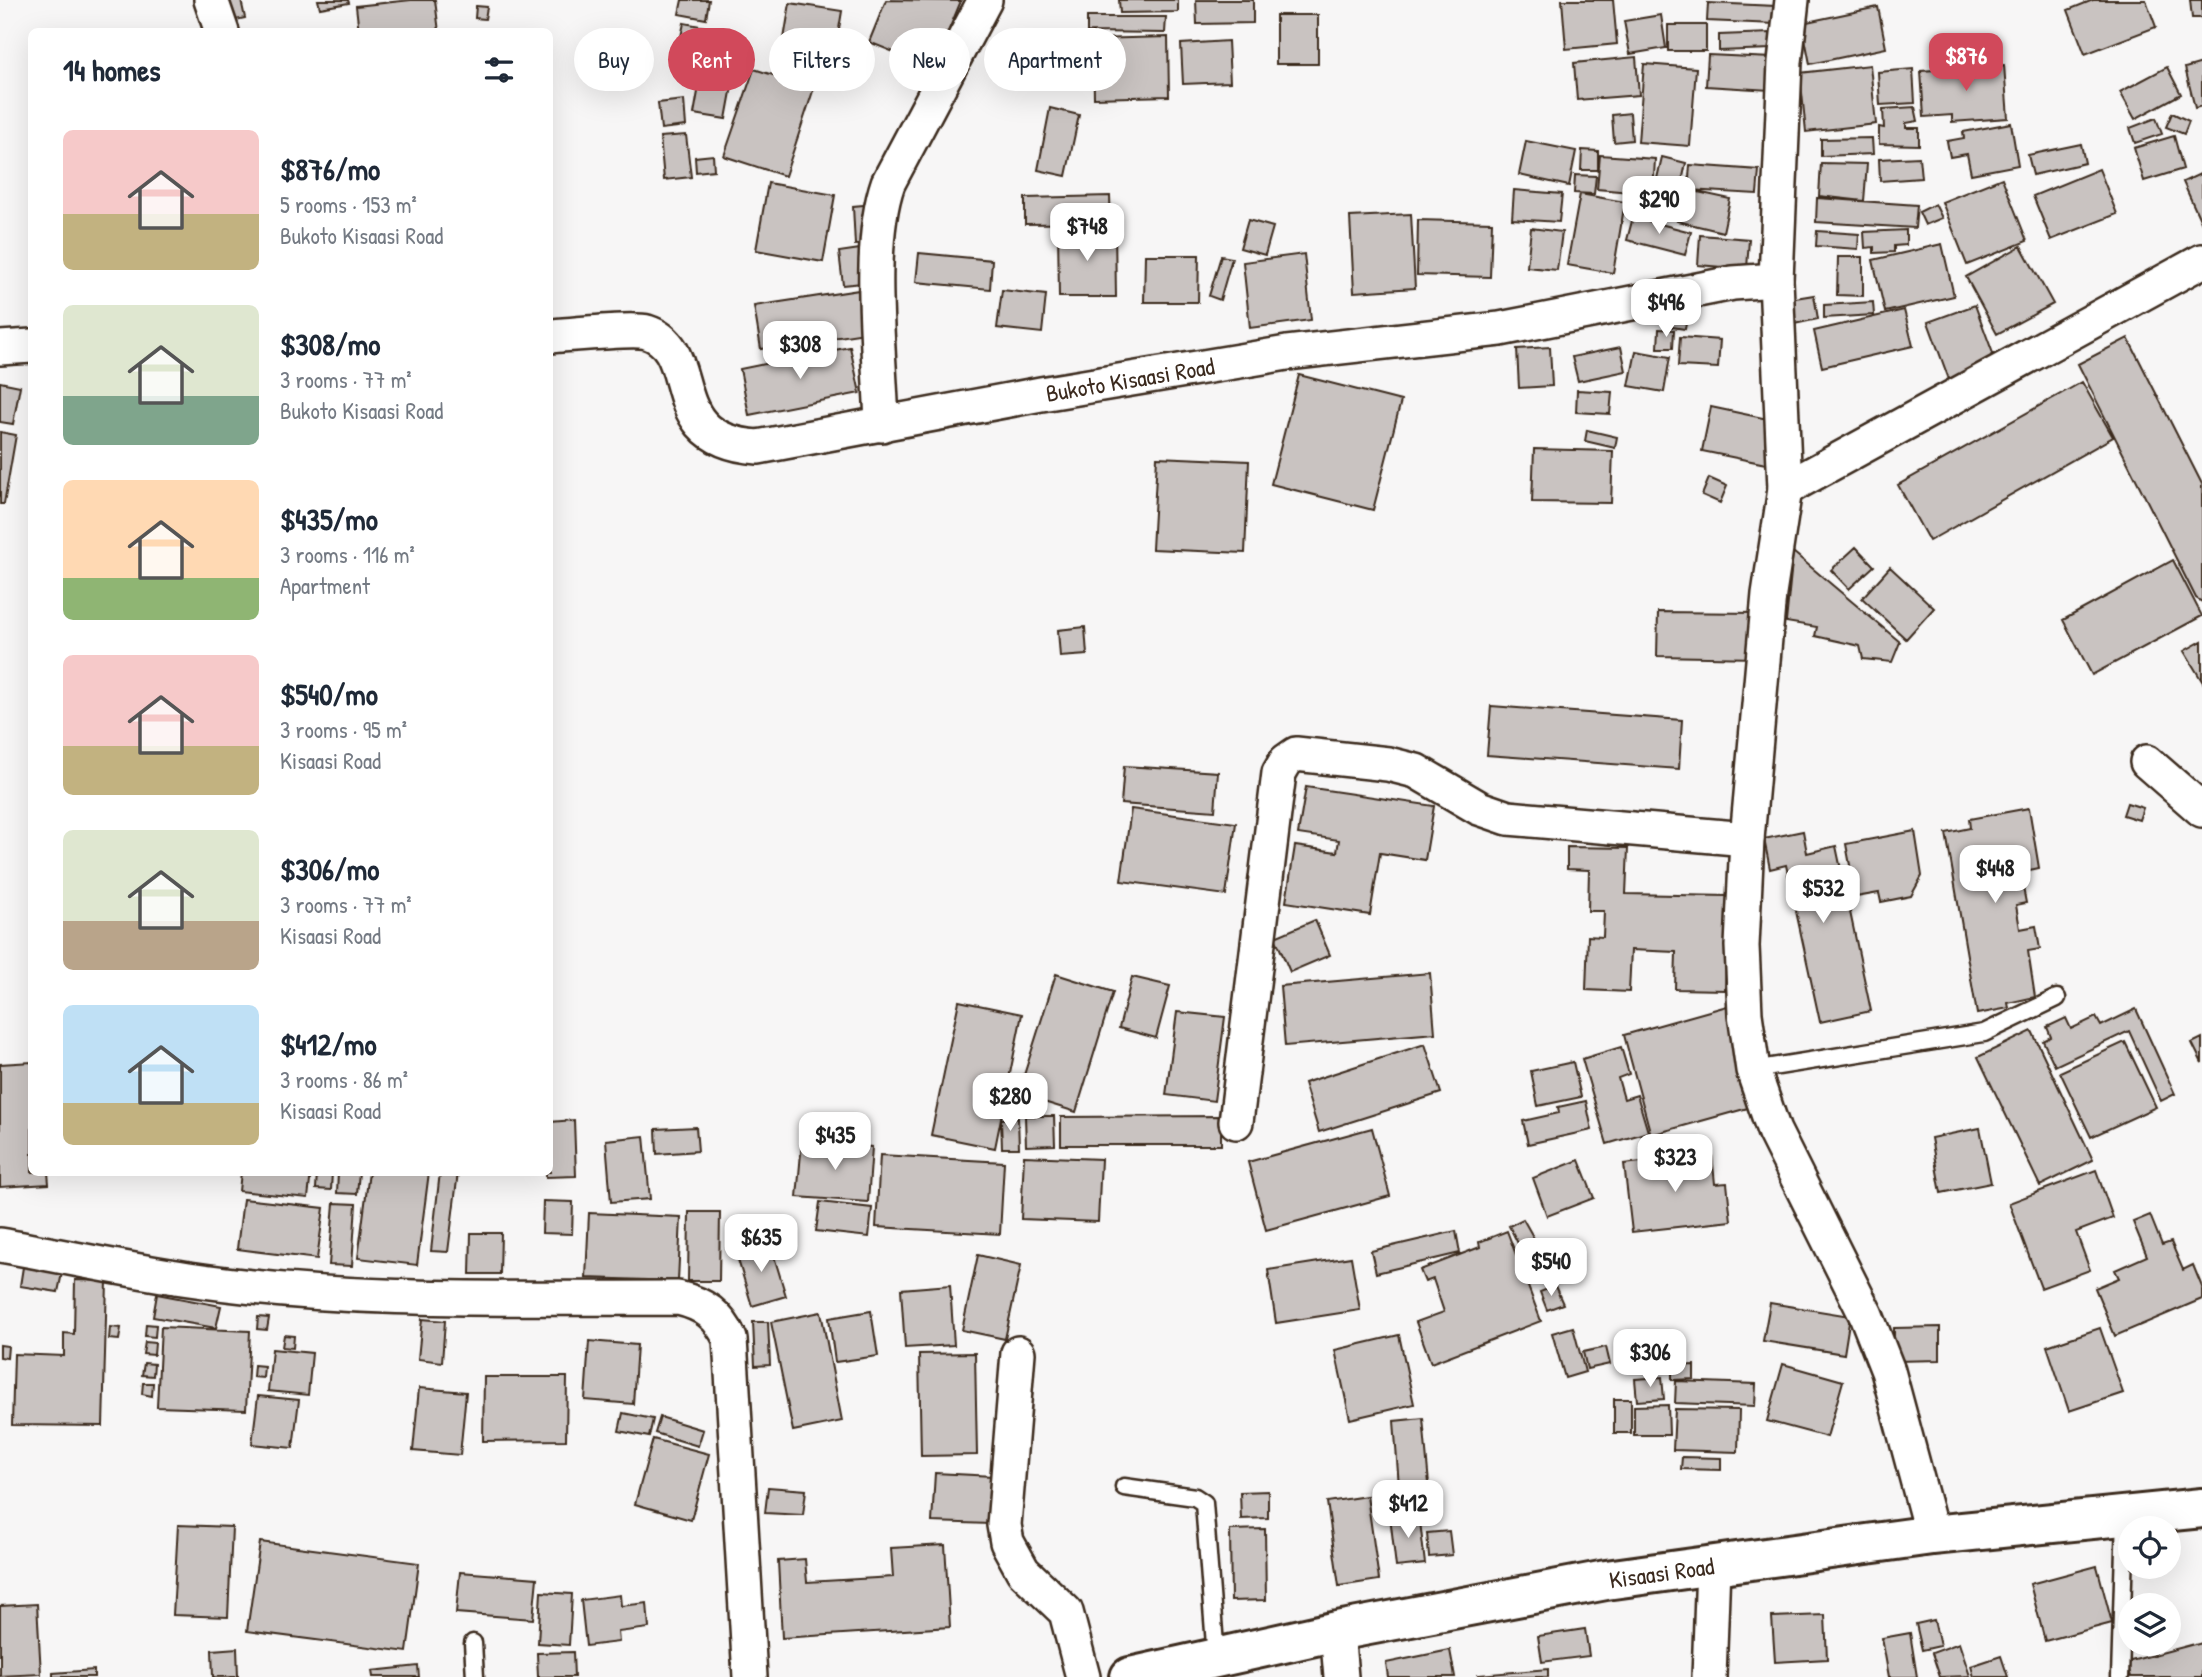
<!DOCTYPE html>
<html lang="en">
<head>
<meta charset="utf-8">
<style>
	:root { --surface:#fff; --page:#f2f2f3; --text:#1f2937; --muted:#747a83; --accent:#d1495b }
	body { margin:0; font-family:"Patrick Hand",sans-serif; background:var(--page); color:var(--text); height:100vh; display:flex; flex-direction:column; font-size:26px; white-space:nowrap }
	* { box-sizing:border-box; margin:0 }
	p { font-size:23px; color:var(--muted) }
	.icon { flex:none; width:38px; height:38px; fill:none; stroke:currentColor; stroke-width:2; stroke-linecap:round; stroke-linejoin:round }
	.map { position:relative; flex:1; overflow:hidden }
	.drawer { position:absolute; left:28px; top:28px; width:525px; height:1148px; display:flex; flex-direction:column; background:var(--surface); border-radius:10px; box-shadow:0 7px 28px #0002 }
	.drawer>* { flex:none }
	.top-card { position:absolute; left:574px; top:28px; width:665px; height:63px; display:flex; gap:14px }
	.buttons { position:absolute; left:2118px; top:1516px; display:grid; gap:14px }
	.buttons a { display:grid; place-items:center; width:63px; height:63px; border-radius:50%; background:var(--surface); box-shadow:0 7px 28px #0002; font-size:35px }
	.price { position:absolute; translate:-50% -60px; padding:0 16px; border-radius:14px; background:#fff; color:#222; font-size:23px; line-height:46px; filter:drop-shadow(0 2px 4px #0008) }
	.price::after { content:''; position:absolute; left:50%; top:42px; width:21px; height:16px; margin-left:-10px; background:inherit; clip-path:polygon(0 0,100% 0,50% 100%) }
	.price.selected { background:var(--accent); color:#fff }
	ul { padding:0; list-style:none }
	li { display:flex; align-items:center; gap:21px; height:175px; padding:0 35px }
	li span { display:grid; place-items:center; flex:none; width:196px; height:140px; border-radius:10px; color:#555 }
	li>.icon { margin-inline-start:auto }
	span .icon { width:84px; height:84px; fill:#fffc; stroke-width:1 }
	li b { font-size:30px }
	h2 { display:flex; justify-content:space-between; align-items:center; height:84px; padding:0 35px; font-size:30px }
	.pill { padding:0 24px; border-radius:32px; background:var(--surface); box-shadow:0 7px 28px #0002; font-size:24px; line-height:63px }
	.pill.selected { background:var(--accent); color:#fff }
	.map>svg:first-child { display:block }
</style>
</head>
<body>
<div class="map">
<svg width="2202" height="1677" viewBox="0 0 2202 1677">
	<rect width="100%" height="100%" fill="#f7f6f6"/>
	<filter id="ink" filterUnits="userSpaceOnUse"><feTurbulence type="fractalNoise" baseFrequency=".0143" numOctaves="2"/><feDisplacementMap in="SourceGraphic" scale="14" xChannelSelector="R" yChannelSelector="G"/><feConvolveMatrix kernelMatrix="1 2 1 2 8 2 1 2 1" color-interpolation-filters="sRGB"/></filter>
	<g filter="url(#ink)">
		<!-- building -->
		<path fill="#c9c3c1" stroke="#3b2a1e" stroke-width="2" d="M212 0H241L245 18 217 24Z
			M318 0H348L349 3 320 8Z
			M411 0H435L439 32H359L356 6Z
			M682 0H709L706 19 679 14Z
			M886 0 961 1 933 68 869 42Z
			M1119 0H1178V12L1120 13Z
			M1196 0H1253V23L1197 24Z
			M1562 0H1613L1617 44 1566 49Z
			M2093 0H2146L2156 27 2085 54 2068 10Z
			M2190 0H2202V18H2192Z
			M790 3 842 11 832 71 780 63Z
			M1708 3 1776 6 1775 24 1707 21Z
			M476 6 487 7 485 19 475 18Z
			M1878 7 1886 48 1810 64 1802 23Z
			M1276 15H1318V64H1276Z
			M1661 15 1666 48 1630 54 1624 21Z
			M1087 17H1166L1165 33 1087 32Z
			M684 23 711 28 704 60 677 55Z
			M1668 25H1706V51H1668Z
			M1771 33V49L1719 51V35Z
			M1066 36 1083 41 1075 71 1057 66Z
			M1168 37 1169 96 1094 98 1093 39Z
			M1228 41 1230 82 1183 84 1181 44Z
			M1708 55 1772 58 1770 90 1706 86Z
			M1636 57 1639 95 1577 100 1574 63Z
			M2202 63V106L2195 108 2185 68Z
			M703 64 735 70 726 119 694 114Z
			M1644 64 1696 68 1690 146 1638 142Z
			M1870 65 1876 124 1806 132 1800 73Z
			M2004 65 2008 118 1952 122V115L1924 117 1921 71Z
			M2167 67 2181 94 2135 119 2120 92Z
			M754 69 814 88 785 176 724 156Z
			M1913 69 1915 103 1880 105 1878 72Z
			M684 100 686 126 661 129 658 103Z
			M1915 107 1918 121 1906 123V128H1919V145L1879 144V127L1884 128 1883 109Z
			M1050 108 1079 115 1066 176 1038 170Z
			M1630 113 1632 140 1614 142 1612 115Z
			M2172 113 2189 121 2184 134 2166 127Z
			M2156 118 2162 134 2135 143 2130 128Z
			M2011 123 2018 165 1971 174 1967 154 1950 157 1947 141 1964 138 1963 132Z
			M686 135 691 177 664 180 660 137Z
			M2174 136 2183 169 2144 181 2134 148Z
			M1872 138 1873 154 1821 156V139Z
			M1526 141 1576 151 1569 186 1519 175Z
			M2081 144 2085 163 2033 175 2028 155Z
			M1582 150 1598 151V170H1581Z
			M713 155 714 170 696 172 695 157Z
			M1600 155 1655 159 1653 194 1597 189Z
			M1662 157 1686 163 1677 205 1652 200Z
			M1919 157 1921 178 1880 181 1879 159Z
			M1821 163 1867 164 1864 201 1819 196Z
			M1690 165 1759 170 1757 194 1688 190Z
			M2099 169 2117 214 2051 240 2033 196Z
			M2202 173V224L2183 182Z
			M1575 175 1596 176 1594 194 1574 193Z
			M2002 178 2027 241 1967 265 1942 202Z
			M768 183 835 195 823 262 756 250Z
			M1684 189 1730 199 1723 232 1677 221Z
			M1514 190 1562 194 1559 222 1512 219Z
			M1580 194 1625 202 1613 273 1567 265Z
			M1110 196 1111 223 1025 224V198Z
			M1817 198 1917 205 1915 228 1816 222Z
			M874 204 876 244 855 245 853 206Z
			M1935 204 1942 218 1925 225 1919 212Z
			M1411 214 1415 288 1354 292 1350 217Z
			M1633 217 1691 232 1685 255 1627 240Z
			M1248 220 1273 227 1265 255 1240 248Z
			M1418 220 1492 222 1490 277 1417 275Z
			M1531 228 1562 232 1557 270 1527 267Z
			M1115 229 1116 297H1059L1058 230Z
			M1906 230V245L1894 246V252L1874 253V247L1865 248 1864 232Z
			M1817 231 1859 234 1858 249 1816 246Z
			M1700 235 1749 239 1747 269 1698 265Z
			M1942 244 1954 296 1885 312 1873 260Z
			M2021 246 2053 304 1997 334 1966 277Z
			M867 248 872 282 843 285 839 252Z
			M919 253 992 260 990 289 916 282Z
			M1304 254 1311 320 1250 328 1243 262Z
			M1145 255H1199L1198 302H1144Z
			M1221 256 1232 258 1220 300 1209 296Z
			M1838 257H1863V296L1837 295Z
			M859 290 865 333 761 349 754 306Z
			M1002 290 1046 295 1042 333 997 328Z
			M1814 295 1818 319 1794 324 1789 299Z
			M1873 302 1874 315 1824 318V305Z
			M1975 305 1998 367 1951 385 1928 322Z
			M1904 310 1913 346 1822 367 1814 331Z
			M1668 316 1687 318 1685 329 1666 326Z
			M1659 329 1674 330 1673 348H1658Z
			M1680 337 1720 340 1718 368 1678 366Z
			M2128 338 2202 484V602L2196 598 2078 364Z
			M850 347 860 393 749 415 740 369Z
			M1550 347 1552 386 1519 388 1517 349Z
			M1621 347 1626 371 1578 381 1572 357Z
			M1636 351 1670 357 1664 392 1629 386Z
			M1299 375 1401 401 1373 510 1271 484Z
			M0 382 20 386 13 424 0 422Z
			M2082 382 2113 437 1929 541 1898 485Z
			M1577 390 1612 392 1610 414 1576 412Z
			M1711 407 1777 421 1766 464 1702 451Z
			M1587 430 1617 437 1615 448 1585 441Z
			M0 432 16 435 4 504H0Z
			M1534 449 1613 451 1611 503 1532 502Z
			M1157 457 1249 461 1245 553 1152 549Z
			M1709 478 1727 486 1720 503 1702 495Z
			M1856 547 1874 566 1849 589 1831 570Z
			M1793 552 1900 642 1892 662 1863 659 1860 646 1815 636 1817 627 1786 622Z
			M2173 560 2202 616 2092 675 2063 620Z
			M1890 567 1934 608 1906 639 1862 598Z
			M1658 612 1758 613 1757 658 1657 656Z
			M1085 627 1087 655 1060 657 1058 630Z
			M2202 641V681L2184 651Z
			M1491 706 1682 720 1679 769 1487 755Z
			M1124 766 1218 772 1215 811 1121 804Z
			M1306 787 1434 806 1425 860 1380 853 1370 915 1286 902 1295 846 1337 852 1339 840 1298 834Z
			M2127 803 2143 808 2139 820 2123 815Z
			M2029 808 2039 868 2020 872 2026 903 2016 905 2020 929 2036 926 2040 949 2028 951 2035 997 2008 1003 2009 1008 1977 1014 1946 833 1970 828 1969 819Z
			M1131 809 1236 823 1226 895 1121 881Z
			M1803 831 1807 853 1836 846 1871 1011 1820 1022 1786 865 1770 869 1764 839Z
			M1915 831 1922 876 1911 896 1881 902 1879 893 1856 897 1846 844Z
			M1567 847 1628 848 1626 894 1728 896 1725 990 1675 989 1676 952 1631 950 1629 992 1586 990 1588 936 1603 937 1604 911H1588L1589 870 1567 869Z
			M1315 920 1330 955 1290 972 1275 937Z
			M1430 973 1435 1033 1285 1046 1280 986Z
			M1056 974 1113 992 1076 1112 1018 1094Z
			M1132 977 1170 986 1156 1038 1119 1028Z
			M959 1001 1022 1014 995 1148 931 1135Z
			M1727 1006 1755 1106 1651 1135 1624 1035Z
			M2136 1009 2175 1094 2161 1101 2129 1031 2055 1066 2043 1041 2051 1037 2047 1027 2066 1018 2071 1029 2096 1017 2101 1026Z
			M1177 1012 1225 1017 1214 1101 1166 1095Z
			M2032 1031 2093 1160 2040 1186 1978 1057Z
			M2202 1038V1063L2192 1043Z
			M2125 1042 2156 1107 2091 1137 2060 1072Z
			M1425 1044 1441 1093 1319 1132 1304 1083Z
			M1621 1047 1629 1074 1618 1078 1624 1099 1637 1095 1648 1132 1607 1144 1582 1059Z
			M32 1062V1172H48L49 1184 0 1187V1064Z
			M1573 1062 1581 1097 1538 1106 1531 1071Z
			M1586 1101 1592 1130 1528 1144 1523 1121 1559 1113 1558 1107Z
			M1025 1116H1054L1055 1145 1026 1146Z
			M1221 1116V1145H1061V1117Z
			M1018 1118 1019 1148H1002L1001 1119Z
			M574 1120 576 1176 546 1177V1172H550V1122Z
			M696 1127 698 1151 657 1154 656 1129Z
			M1372 1128 1390 1196 1266 1230 1248 1162Z
			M1980 1128 1991 1183 1941 1193 1931 1138Z
			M644 1136 650 1199 611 1202 606 1140Z
			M802 1142 872 1147 868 1202 797 1197Z
			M1712 1154 1715 1184 1727 1183 1731 1221 1632 1232 1624 1164Z
			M880 1155 1004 1162 1000 1234 876 1227Z
			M1024 1156 1101 1159 1098 1222 1021 1219Z
			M1579 1160 1594 1198 1547 1216 1533 1178Z
			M2096 1170 2113 1218 2076 1232 2090 1270 2041 1288 2009 1203Z
			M241 1172H311L308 1198 239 1191Z
			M317 1172H332L331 1190 316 1189Z
			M338 1172H359L357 1194 337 1193Z
			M369 1172H429L417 1265 358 1258Z
			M440 1172H458L448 1252 431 1251Z
			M243 1199 324 1208 317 1259 237 1249Z
			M543 1201 573 1202 572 1234 542 1233Z
			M820 1202 872 1208 869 1237 816 1231Z
			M334 1203 356 1204 352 1266 329 1265Z
			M689 1212H720L719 1281H688Z
			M589 1213 681 1217 678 1281 586 1278Z
			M2150 1215 2162 1245 2171 1242 2183 1270 2193 1265 2202 1287V1299L2115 1336 2095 1288 2119 1278 2115 1270 2147 1256 2133 1222Z
			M1523 1219 1540 1249 1525 1257 1509 1226Z
			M1456 1231 1460 1253 1376 1273 1371 1251Z
			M1507 1231 1541 1321 1431 1363 1416 1322 1444 1312 1433 1279 1425 1282 1420 1270 1480 1247 1479 1242Z
			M471 1233H501L500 1274H470Z
			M770 1243 786 1296 752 1306 736 1253Z
			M978 1255 1021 1265 1005 1339 962 1330Z
			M1351 1257 1360 1310 1276 1323 1268 1270Z
			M23 1267 62 1273 58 1292 20 1286Z
			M75 1280 107 1281 103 1426 12 1425 14 1354 64 1356V1333L74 1334Z
			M950 1285 954 1345 905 1348 901 1289Z
			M1555 1286 1563 1304 1547 1310 1540 1292Z
			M157 1294 221 1306 216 1328 153 1317Z
			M1770 1303 1850 1316 1844 1354 1763 1341Z
			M871 1311 878 1356 835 1362 829 1318Z
			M821 1312 842 1421 793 1431 771 1322Z
			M258 1317 269 1318 267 1330 257 1329Z
			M422 1319 445 1321 442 1362 418 1359Z
			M753 1322H768L770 1365 755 1366Z
			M146 1324 156 1325 155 1337 145 1336Z
			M110 1327 121 1328 119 1340 109 1339Z
			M161 1327 250 1331 246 1410 157 1407Z
			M1573 1327 1585 1372 1565 1378 1552 1333Z
			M1940 1327V1360L1894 1361V1328Z
			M2100 1328 2123 1393 2069 1411 2047 1346Z
			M284 1335 294 1336 293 1348 282 1347Z
			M1399 1335 1414 1404 1350 1419 1335 1350Z
			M589 1341 637 1345 633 1404 585 1400Z
			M145 1342 155 1343 154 1355 143 1354Z
			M0 1345 8 1346 7 1358 0 1357Z
			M1606 1347 1610 1364 1587 1369 1583 1352Z
			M272 1349 312 1353 308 1395 268 1391Z
			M975 1353 977 1455 921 1456 919 1354Z
			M144 1363 154 1364 153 1376 142 1375Z
			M1783 1364 1843 1381 1827 1437 1767 1421Z
			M254 1365 264 1366 263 1378 253 1377Z
			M1694 1365V1379L1672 1380V1366Z
			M484 1377H567L566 1440 483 1441Z
			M1662 1377 1664 1399 1637 1401 1635 1379Z
			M1676 1381 1756 1384 1755 1406 1675 1403Z
			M143 1383H153L152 1396 142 1394Z
			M419 1388 466 1392 460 1455 413 1451Z
			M258 1396 299 1400 293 1448 252 1444Z
			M1614 1399H1631V1433H1614Z
			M1668 1405 1669 1435H1634V1406Z
			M1675 1409 1739 1410 1738 1452 1673 1450Z
			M623 1413 653 1419 649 1437 619 1431Z
			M660 1417 703 1430 698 1446 655 1433Z
			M1423 1418 1429 1484 1399 1486 1394 1421Z
			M653 1439 709 1454 691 1520 635 1504Z
			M1682 1457 1721 1458V1470L1681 1469Z
			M935 1473 993 1476 990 1524 932 1522Z
			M768 1487 806 1490 803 1515 765 1513Z
			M1268 1491V1518L1241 1519 1240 1492Z
			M1367 1496 1379 1580 1339 1586 1327 1502Z
			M1419 1513 1425 1564 1396 1567 1390 1516Z
			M178 1525 232 1527 228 1617 173 1615Z
			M1265 1529 1266 1600 1231 1601 1230 1530Z
			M1449 1531 1452 1555 1429 1557 1427 1533Z
			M260 1542 419 1563 407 1652 247 1631Z
			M945 1545 950 1627 782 1638 778 1561 805 1559 807 1582 893 1577 891 1548Z
			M2097 1566 2112 1623 2045 1641 2030 1584Z
			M460 1572 537 1578 533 1619 456 1613Z
			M541 1592 572 1594 569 1645 538 1643Z
			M620 1595 621 1606 647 1603 649 1628 618 1632 619 1642 586 1646 581 1600Z
			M37 1604 41 1674 0 1676V1606Z
			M1825 1615 1827 1659 1775 1662 1772 1617Z
			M1934 1620 1940 1646 1922 1650 1916 1624Z
			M1585 1629 1589 1656 1542 1662 1538 1636Z
			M1910 1633 1917 1677H1889L1882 1638Z
			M2202 1642V1677H2131L2127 1662Z
			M1959 1643 1970 1676 1940 1677 1932 1653Z
			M237 1648 238 1677H213L212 1650Z
			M1450 1650 1455 1677H1388L1386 1663Z
			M573 1652 574 1677H538L537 1653Z
			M2001 1656 2008 1677H1974L1971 1666Z
			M418 1666 419 1677H373L372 1671Z
			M1548 1669V1677H1479L1478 1675Z
			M94 1670V1677H53V1673Z"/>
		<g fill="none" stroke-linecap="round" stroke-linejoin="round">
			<!-- service casing -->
			<g stroke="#3b2a1e" stroke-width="21">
				<path id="service" d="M1753 1070 1984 1033 2057 998
					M1124 1487 1195 1497 1204 1503 1216 1658
					M473 1643 475 1677
					M2120 1677 2125 1517"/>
			</g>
			<!-- minor casing -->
			<g stroke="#3b2a1e" stroke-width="38">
				<g id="minor">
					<path d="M211 0 222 32"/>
					<path d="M1792 0 1785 62 1776 280 1785 489 1769 594 1747 839 1742 946 1745 1014 1753 1070 1774 1131 1866 1315 1888 1371 1932 1535"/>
					<path id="s1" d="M550 336C569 335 633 328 647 332 704 350 657 440 758 447L1041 394 1287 353 1500 329 1733 283 1776 280"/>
					<path d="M0 348 32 346"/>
					<path d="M882 425C880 355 866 246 888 183L985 0"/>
					<path d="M1785 489 2202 261"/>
					<path d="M2147 762 2202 810"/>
					<path d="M1236 1122 1279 773 1286 761 1296 754 1388 764 1416 771 1479 808 1508 818 1747 839"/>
					<path d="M0 1245C63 1256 126 1270 189 1279 350 1303 515 1298 678 1298 704 1304 719 1315 730 1339L750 1677"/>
					<path d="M1018 1353 1004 1525 1007 1542 1023 1571 1066 1612 1083 1677"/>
					<path d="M1337 1631 1341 1677"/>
					<path d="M1709 1677 1713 1566"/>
				</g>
			</g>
			<!-- secondary casing -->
			<g stroke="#3b2a1e" stroke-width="44">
				<g id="secondary">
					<path id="s2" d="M1130 1677 1337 1631 1606 1580 1932 1535 2202 1508"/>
				</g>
			</g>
			<!-- service -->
			<use href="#service" stroke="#fff" stroke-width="16"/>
			<!-- minor -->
			<use href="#minor" stroke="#fff" stroke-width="33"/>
			<!-- secondary -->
			<use href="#secondary" stroke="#fff" stroke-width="38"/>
		</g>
	</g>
	<g text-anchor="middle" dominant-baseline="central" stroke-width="7" stroke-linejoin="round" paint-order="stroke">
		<!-- street labels -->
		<g font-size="24" fill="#3b2a1e" stroke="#fff">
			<text stroke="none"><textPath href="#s1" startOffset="649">Bukoto Kisaasi Road</textPath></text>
			<text stroke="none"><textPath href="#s2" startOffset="542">Kisaasi Road</textPath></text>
		</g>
	</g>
</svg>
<div class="buttons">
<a><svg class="icon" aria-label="locate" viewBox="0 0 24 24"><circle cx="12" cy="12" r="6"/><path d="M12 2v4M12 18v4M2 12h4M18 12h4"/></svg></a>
<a><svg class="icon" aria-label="layers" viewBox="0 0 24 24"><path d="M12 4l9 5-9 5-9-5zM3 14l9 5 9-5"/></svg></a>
</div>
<b class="price selected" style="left:1966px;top:93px">$876</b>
<b class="price" style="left:1659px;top:236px">$290</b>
<b class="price" style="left:1087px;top:263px">$748</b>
<b class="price" style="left:1666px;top:339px">$496</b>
<b class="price" style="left:800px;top:381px">$308</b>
<b class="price" style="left:1995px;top:905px">$448</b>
<b class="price" style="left:1823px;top:925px">$532</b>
<b class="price" style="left:1010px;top:1133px">$280</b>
<b class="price" style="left:835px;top:1172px">$435</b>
<b class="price" style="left:1675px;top:1194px">$323</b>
<b class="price" style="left:761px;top:1274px">$635</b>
<b class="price" style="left:1551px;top:1298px">$540</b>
<b class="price" style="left:1650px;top:1389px">$306</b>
<b class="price" style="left:1408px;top:1540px">$412</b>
<div class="top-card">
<a class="pill">Buy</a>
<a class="pill selected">Rent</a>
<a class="pill">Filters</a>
<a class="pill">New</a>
<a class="pill">Apartment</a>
</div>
<section class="drawer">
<h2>14 homes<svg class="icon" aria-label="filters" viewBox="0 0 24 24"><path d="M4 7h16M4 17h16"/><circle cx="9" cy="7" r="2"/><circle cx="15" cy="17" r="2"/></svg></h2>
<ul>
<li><span style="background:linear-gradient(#f6c9c9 60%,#c2b280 0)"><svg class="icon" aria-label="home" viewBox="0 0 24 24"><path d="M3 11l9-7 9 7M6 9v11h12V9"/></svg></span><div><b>$876/mo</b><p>5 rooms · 153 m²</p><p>Bukoto Kisaasi Road</p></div></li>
<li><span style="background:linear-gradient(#dfe7d0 65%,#7fa58c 0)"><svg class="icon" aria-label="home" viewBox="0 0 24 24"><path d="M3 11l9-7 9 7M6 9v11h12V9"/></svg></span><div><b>$308/mo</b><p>3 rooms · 77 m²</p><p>Bukoto Kisaasi Road</p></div></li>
<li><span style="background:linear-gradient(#ffd9b3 70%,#8fb573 0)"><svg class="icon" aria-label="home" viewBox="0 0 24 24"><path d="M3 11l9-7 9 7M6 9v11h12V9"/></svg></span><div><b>$435/mo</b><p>3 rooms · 116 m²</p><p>Apartment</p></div></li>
<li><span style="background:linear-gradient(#f6c9c9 65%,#c2b280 0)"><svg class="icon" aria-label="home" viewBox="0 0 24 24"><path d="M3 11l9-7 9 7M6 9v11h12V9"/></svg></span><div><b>$540/mo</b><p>3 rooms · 95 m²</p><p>Kisaasi Road</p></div></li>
<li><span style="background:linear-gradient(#dfe7d0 65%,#b9a48a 0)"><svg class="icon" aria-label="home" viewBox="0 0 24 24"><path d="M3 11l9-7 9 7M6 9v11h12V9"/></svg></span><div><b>$306/mo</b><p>3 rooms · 77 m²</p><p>Kisaasi Road</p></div></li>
<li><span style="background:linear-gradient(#bfe0f5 70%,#c2b280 0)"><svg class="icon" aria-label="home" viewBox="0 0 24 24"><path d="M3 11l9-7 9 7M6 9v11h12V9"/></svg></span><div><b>$412/mo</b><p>3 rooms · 86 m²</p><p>Kisaasi Road</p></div></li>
</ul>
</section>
</div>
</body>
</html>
